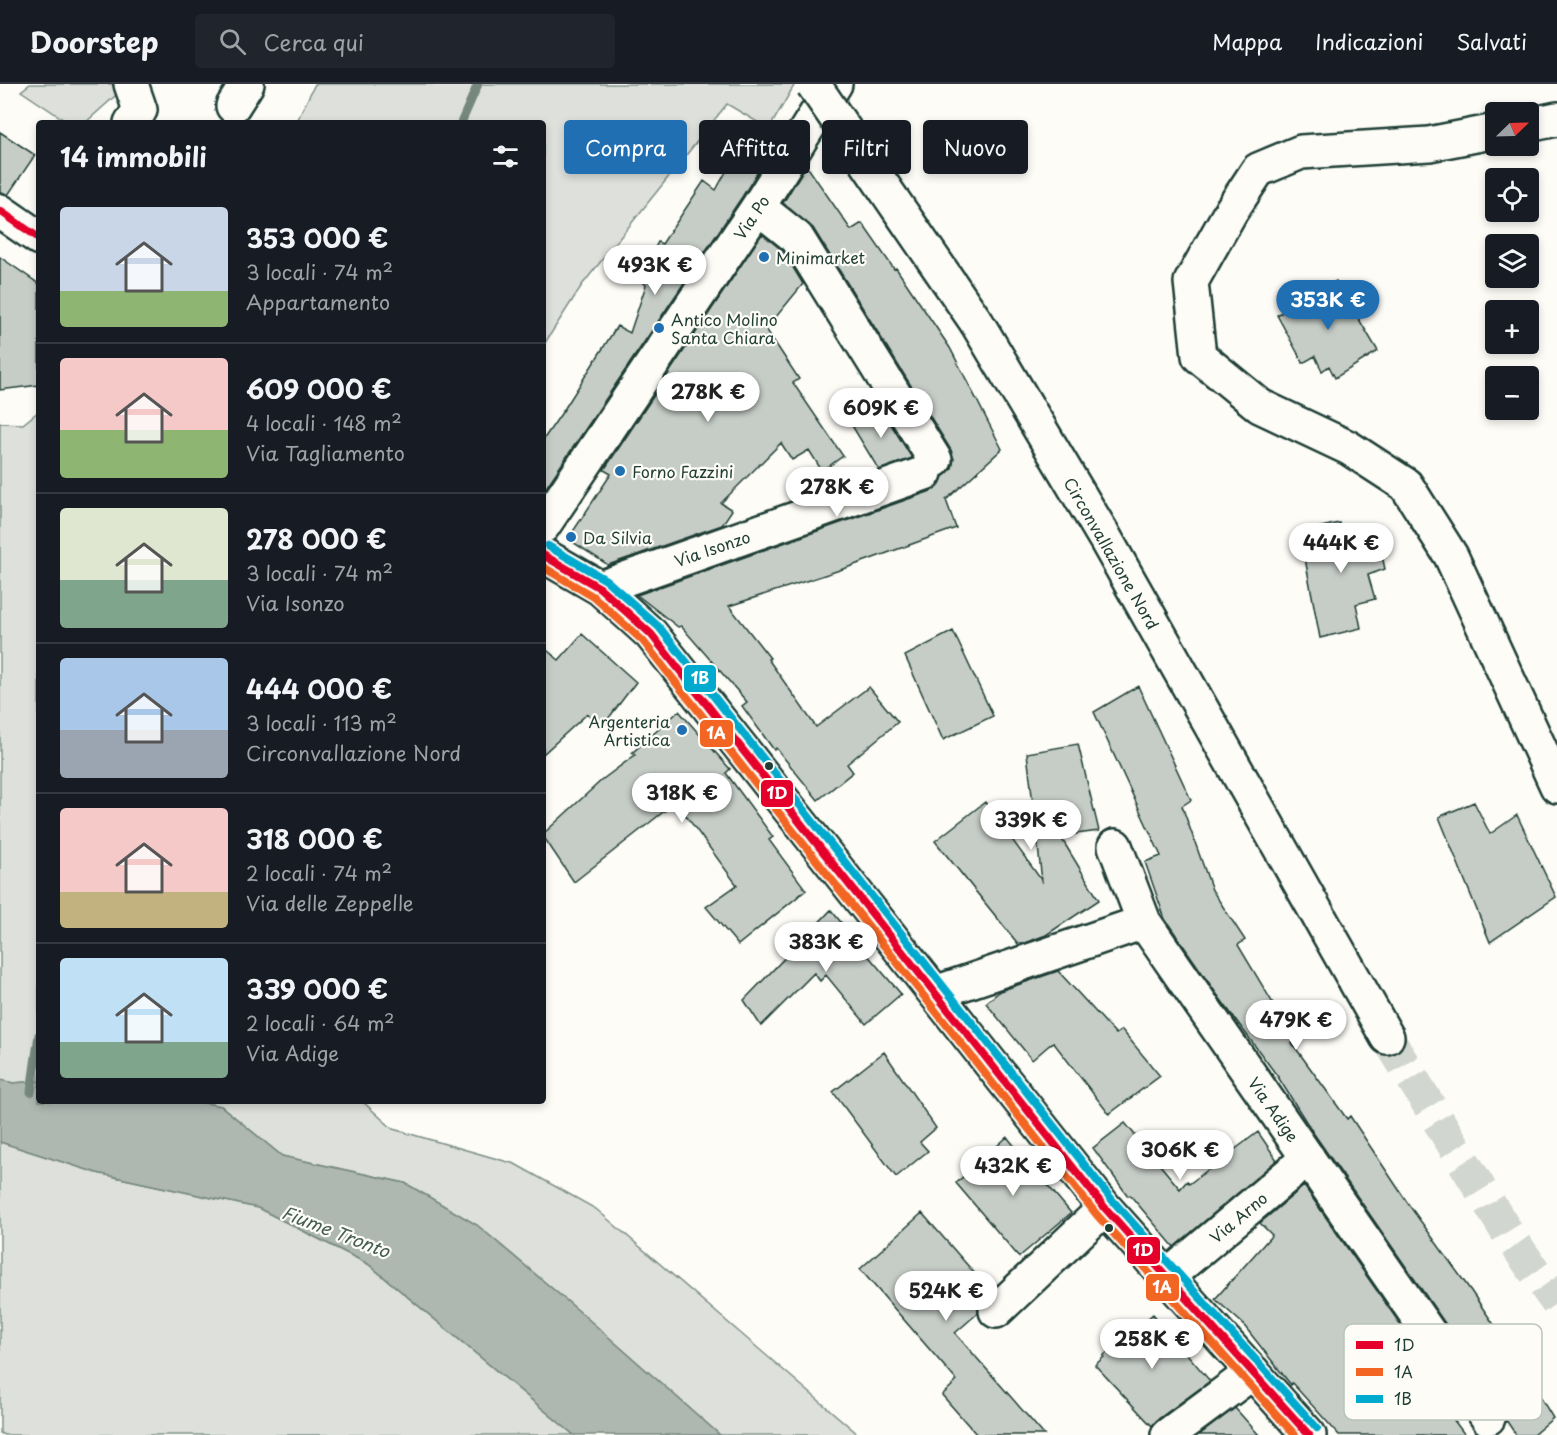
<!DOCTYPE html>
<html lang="it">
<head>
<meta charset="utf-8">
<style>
	:root { --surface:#171b24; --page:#20242c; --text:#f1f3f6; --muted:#9ea1a6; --line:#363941; --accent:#1f6fb2 }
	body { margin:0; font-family:"Playpen Sans",sans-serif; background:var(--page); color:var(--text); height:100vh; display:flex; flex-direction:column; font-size:22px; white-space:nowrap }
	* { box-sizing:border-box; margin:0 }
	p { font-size:20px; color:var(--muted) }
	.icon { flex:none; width:33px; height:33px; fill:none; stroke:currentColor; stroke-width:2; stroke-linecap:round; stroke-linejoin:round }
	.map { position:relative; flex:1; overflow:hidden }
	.panel { position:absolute; left:36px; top:36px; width:510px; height:984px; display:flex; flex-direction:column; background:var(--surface); border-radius:6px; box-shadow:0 3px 9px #0003 }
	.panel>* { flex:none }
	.top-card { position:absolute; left:564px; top:36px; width:570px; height:54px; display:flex; gap:12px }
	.needle { width:39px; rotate:67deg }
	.fabs { position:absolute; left:1485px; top:18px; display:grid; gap:12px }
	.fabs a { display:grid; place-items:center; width:54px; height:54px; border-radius:6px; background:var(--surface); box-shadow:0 3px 9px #0003; font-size:30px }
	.price { position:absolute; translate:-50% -51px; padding:0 14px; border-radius:21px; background:#fff; color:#222; font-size:20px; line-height:39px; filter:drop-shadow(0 2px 3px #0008) }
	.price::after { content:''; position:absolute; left:50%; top:36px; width:18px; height:14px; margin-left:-9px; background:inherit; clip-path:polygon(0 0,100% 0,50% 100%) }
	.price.current { background:var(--accent); color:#fff }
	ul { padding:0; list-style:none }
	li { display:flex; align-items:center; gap:18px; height:150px; padding:0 24px }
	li+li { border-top:2px solid var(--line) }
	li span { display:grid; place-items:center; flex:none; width:168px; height:120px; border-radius:6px; color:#555 }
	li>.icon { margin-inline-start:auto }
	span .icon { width:72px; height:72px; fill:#fffc; stroke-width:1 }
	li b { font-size:26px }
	h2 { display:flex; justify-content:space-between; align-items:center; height:72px; padding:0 24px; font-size:26px }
	.chip { padding:0 21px; border-radius:6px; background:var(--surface); box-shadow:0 3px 9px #0003; font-size:21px; line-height:54px }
	.chip.current { background:var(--accent); color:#fff }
	header { display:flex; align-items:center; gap:36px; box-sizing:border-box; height:84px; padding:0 30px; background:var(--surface); border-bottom:2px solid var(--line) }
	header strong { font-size:28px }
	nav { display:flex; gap:33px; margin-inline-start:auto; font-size:21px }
	.search { width:420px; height:54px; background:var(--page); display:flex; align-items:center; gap:15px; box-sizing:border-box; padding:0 21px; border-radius:6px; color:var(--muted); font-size:22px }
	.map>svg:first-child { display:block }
</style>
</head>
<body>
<header>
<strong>Doorstep</strong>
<div class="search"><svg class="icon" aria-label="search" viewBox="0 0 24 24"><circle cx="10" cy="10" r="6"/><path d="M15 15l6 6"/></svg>Cerca qui</div>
<nav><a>Mappa</a><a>Indicazioni</a><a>Salvati</a></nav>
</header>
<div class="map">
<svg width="1557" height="1351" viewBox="0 0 1557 1351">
	<rect width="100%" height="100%" fill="#fdfcf7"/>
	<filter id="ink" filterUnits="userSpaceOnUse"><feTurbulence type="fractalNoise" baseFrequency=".0167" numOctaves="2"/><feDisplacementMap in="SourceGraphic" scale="12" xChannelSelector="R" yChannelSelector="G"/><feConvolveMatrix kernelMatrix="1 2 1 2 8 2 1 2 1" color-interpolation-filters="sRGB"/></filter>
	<g filter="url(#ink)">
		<!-- green -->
		<path fill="#dde0db" stroke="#7e8e88" stroke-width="1.5" d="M30 0H123L124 4 85 39H69L21 7Z
			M315 0H795L769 45 727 20 582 201 543 262V39H296Z
			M39 327V997L13 999 0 996V339L23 340Z
			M195 1017H362L393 1045 515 1080 596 1125 859 1351H720L580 1228 477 1141 405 1099 282 1072 221 1022Z
			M0 1058 97 1089 258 1124 368 1180 574 1351H4L0 1349Z"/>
		<!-- water -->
		<path fill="#aeb8b1" stroke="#75877f" stroke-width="1.5" d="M0 996 13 999 39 997V1017H195L221 1022 282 1072 405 1099 477 1141 580 1228 720 1351H574L368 1180 258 1124 97 1089 0 1058Z"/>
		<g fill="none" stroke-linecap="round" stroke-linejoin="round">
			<!-- stream -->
			<path stroke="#75877f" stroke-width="9" d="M461 39 478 0
				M31 1008 39 951"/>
		</g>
		<!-- building -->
		<path fill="#c6cdc7" stroke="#1f3d34" stroke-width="1.5" d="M749 46 774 62 742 113 543 408V356L565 324 617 242 630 249 646 201 639 194 658 158 662 160 704 97 716 106Z
			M0 48 35 71 8 111 0 109Z
			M805 83 809 85 851 146 862 139 894 185 896 184 950 264 1002 365 946 416 956 444 846 484 729 522 770 574 768 575 816 643 869 603 898 638 847 680 853 688 818 716 776 664 774 666 742 622 747 618 681 542 678 543 637 511 931 407 939 402 943 392 952 384 954 375 951 366 813 144 783 119Z
			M762 150 783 167 803 200 766 245 799 295 793 299 843 372 822 387 809 366 792 376 781 359 721 419 732 426 722 441 608 481 568 455 611 390 604 386Z
			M0 173 39 200V301L0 306Z
			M1336 197 1378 267 1335 294 1329 282 1322 287 1315 272 1303 279 1277 231Z
			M879 321 912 374 879 386 851 340Z
			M1339 439 1343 451 1375 440 1385 485 1368 491 1375 515 1356 520 1361 544 1320 554 1300 448Z
			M953 547 993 632 943 656 905 572Z
			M582 550 636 598 602 643 587 630 543 670V563L559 576Z
			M1138 602 1191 716 1182 722 1212 806 1245 856 1238 861 1295 956 1292 959 1347 1035 1350 1032 1409 1121 1471 1207 1501 1251 1502 1250 1553 1334 1533 1351H1516L1506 1336 1507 1332 1503 1323 1312 1047 1278 993 1216 909 1165 835 1145 778 1161 772 1094 628Z
			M679 627 730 685 726 689 773 753 769 756 806 806 738 861 706 823 737 801 676 718 574 798 543 752V750L603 695 635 671 632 669Z
			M1078 660 1099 747 1060 752 1099 816 1046 851 1019 861 935 757 985 718 1042 797 1027 669Z
			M1474 718 1490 750 1517 731 1556 813 1490 858 1439 733Z
			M831 826 865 868 901 910 866 940 826 891 820 897 814 889 761 942 744 916Z
			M1058 887 1116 950 1122 946 1160 992 1109 1030 1053 958 1032 976 986 919 1000 907Z
			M884 968 936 1044 920 1058 928 1067 896 1093 833 1008Z
			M1125 1039 1180 1105 1187 1097 1189 1100 1258 1048 1277 1076 1174 1163 1130 1111 1128 1112 1093 1064Z
			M1007 1053 1071 1129 1019 1173 956 1099Z
			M1304 1102 1446 1306 1438 1315 1465 1351H1339L1292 1299 1291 1301 1242 1239 1215 1215 1272 1151 1260 1139Z
			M922 1129 990 1207 983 1213 978 1221V1229L955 1249 1044 1351H977L942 1311 957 1297 860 1185Z
			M1153 1230 1210 1297 1157 1336 1152 1342 1095 1281 1104 1273 1103 1272Z
			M1235 1324 1259 1351H1199Z"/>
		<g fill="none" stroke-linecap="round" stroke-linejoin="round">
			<!-- major-tunnel -->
			<path stroke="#d1d6d0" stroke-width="33" stroke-dasharray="33 16" stroke-linecap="butt" d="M1387 953 1508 1150 1557 1219"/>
			<!-- minor casing -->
			<g stroke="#1f3d34" stroke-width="38">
				<path id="minor" d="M131 0 140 26 131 39
					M233 22 247 0
					M1528 41 1557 35
					M1496 47 1429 60 1301 68 1258 86 1231 127 1191 198 1199 272 1260 322 1349 364 1406 401 1451 472 1557 702
					M758 123 797 154 935 376
					M0 127 39 154
					M543 442 758 123 835 0
					M543 471 600 504 651 550 1105 1124 1309 1351
					M600 504 925 389
					M1115 762 1144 838
					M935 909 1144 838 1488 1334
					M1168 1192 1308 1074
					M996 1227 1105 1124
					M1168 1351 1253 1288"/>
			</g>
			<!-- major casing -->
			<g stroke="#1f3d34" stroke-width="38">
				<path id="major" d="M977 239 1105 454 1387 953"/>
			</g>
			<!-- minor -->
			<use href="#minor" stroke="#fdfcf7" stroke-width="33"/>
			<!-- major -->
			<use href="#major" stroke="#fdfcf7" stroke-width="33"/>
			<!-- major-bridge casing -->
			<g stroke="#1f3d34" stroke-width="38" stroke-linecap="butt">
				<path id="major-bridge" d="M813 0 977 239"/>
			</g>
			<!-- major-bridge -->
			<use href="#major-bridge" stroke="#fdfcf7" stroke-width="33"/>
			<!-- bus-1 casing -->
			<g stroke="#fdfcf7" stroke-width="12">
				<path id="bus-1" d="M0 127 39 154
					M543 471 600 504 651 550 1105 1124 1309 1351"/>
			</g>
			<!-- bus-2 casing -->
			<g stroke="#fdfcf7" stroke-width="12">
				<path id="bus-2" d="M543 483 594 513 643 557 1097 1131 1295 1351"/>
			</g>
			<!-- bus-3 casing -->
			<g stroke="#fdfcf7" stroke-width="12">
				<path id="bus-3" d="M548 462 606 496 659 543 1113 1117 1317 1344"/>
			</g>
			<!-- bus-1 -->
			<use href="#bus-1" stroke="#e4002b" stroke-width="8"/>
			<!-- bus-2 -->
			<use href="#bus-2" stroke="#f26522" stroke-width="8"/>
			<!-- bus-3 -->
			<use href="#bus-3" stroke="#00a9ce" stroke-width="8"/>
		</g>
	</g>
	<!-- markers -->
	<g fill="#1f6fb2" stroke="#fdfcf7" stroke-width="2">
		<circle cx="764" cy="173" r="6"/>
		<circle cx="659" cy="244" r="6"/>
		<circle cx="620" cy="387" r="6"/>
		<circle cx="571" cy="453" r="6"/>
		<circle cx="682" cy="646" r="6"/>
	</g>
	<g fill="#1f3d34" stroke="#fdfcf7" stroke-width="2">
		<circle cx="769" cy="682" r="5"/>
		<circle cx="1109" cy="1144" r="5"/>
	</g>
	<g text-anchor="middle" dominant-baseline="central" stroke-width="4.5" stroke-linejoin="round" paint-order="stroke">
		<!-- street labels -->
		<g font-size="16" fill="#1f3d34" stroke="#fdfcf7">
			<text transform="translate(751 133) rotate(-56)">Via Po</text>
			<text transform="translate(712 464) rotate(-19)">Via Isonzo</text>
			<text transform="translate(1112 469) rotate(60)">Circonvallazione Nord</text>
			<text transform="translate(1274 1025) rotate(55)">Via Adige</text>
			<text transform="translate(1238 1133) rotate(-40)">Via Arno</text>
		</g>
		<!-- poi labels -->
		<g font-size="16" fill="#1f3d34" stroke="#fdfcf7" text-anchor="start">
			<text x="776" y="173">Minimarket</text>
			<text x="671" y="235">Antico Molino<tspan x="671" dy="18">Santa Chiara</tspan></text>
			<text x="632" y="387">Forno Fazzini</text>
			<text x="583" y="453">Da Silvia</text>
			<text x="670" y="637" text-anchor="end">Argenteria<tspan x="670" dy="18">Artistica</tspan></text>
		</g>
		<!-- water labels -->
		<g font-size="18" font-style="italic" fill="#435c53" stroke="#fdfcf7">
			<text transform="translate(336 1147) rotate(21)">Fiume Tronto</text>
		</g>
	</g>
	<!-- legend -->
	<rect x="1344" y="1240" width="198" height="96" rx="9" fill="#fdfcf7" stroke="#bac3bc" stroke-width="1.5"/>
	<rect x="1356" y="1257" width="27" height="8" fill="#e4002b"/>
	<rect x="1356" y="1284" width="27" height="8" fill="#f26522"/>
	<rect x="1356" y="1311" width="27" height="8" fill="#00a9ce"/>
	<g font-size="16" fill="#1f3d34">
		<text x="1394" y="1267">1D</text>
		<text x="1394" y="1294">1A</text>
		<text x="1394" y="1321">1B</text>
	</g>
	<g stroke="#fdfcf7" stroke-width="2">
		<rect x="683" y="580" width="34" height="29" rx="6" fill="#00a9ce"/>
		<rect x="699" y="635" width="35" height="29" rx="6" fill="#f26522"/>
		<rect x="760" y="695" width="34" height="29" rx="6" fill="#e4002b"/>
		<rect x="1126" y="1152" width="35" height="29" rx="6" fill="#e4002b"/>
		<rect x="1145" y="1189" width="35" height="29" rx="6" fill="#f26522"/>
	</g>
	<g font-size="16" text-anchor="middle" font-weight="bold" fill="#fff">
		<text x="700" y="600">1B</text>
		<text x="716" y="655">1A</text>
		<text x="777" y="715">1D</text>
		<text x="1143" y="1172">1D</text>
		<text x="1162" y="1209">1A</text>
	</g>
</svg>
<div class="fabs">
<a><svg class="needle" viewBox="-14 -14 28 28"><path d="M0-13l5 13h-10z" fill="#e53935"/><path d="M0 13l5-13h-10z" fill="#9ea1a6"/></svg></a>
<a><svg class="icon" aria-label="locate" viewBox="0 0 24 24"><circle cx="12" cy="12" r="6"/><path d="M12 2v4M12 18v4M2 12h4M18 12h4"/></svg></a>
<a><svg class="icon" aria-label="layers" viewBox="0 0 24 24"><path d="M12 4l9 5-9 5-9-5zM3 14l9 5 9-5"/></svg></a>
<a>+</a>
<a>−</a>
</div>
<b class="price" style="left:655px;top:212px">493K €</b>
<b class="price current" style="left:1328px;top:247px">353K €</b>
<b class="price" style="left:708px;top:339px">278K €</b>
<b class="price" style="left:881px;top:355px">609K €</b>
<b class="price" style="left:837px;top:434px">278K €</b>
<b class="price" style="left:1341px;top:490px">444K €</b>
<b class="price" style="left:682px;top:740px">318K €</b>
<b class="price" style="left:1031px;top:767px">339K €</b>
<b class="price" style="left:826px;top:889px">383K €</b>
<b class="price" style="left:1296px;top:967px">479K €</b>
<b class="price" style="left:1180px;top:1097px">306K €</b>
<b class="price" style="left:1013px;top:1113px">432K €</b>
<b class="price" style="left:946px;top:1238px">524K €</b>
<b class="price" style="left:1152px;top:1286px">258K €</b>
<div class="top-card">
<a class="chip current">Compra</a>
<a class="chip">Affitta</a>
<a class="chip">Filtri</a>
<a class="chip">Nuovo</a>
</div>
<section class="panel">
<h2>14 immobili<svg class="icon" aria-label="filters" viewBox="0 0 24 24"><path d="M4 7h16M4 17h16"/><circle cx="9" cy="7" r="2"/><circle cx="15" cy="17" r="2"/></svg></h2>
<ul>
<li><span style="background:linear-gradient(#c9d6e8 70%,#8fb573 0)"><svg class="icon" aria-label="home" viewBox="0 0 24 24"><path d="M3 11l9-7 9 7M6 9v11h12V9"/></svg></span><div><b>353 000 €</b><p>3 locali · 74 m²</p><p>Appartamento</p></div></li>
<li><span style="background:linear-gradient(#f6c9c9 60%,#8fb573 0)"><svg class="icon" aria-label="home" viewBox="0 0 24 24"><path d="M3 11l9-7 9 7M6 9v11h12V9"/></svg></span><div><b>609 000 €</b><p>4 locali · 148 m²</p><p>Via Tagliamento</p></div></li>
<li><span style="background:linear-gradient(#dfe7d0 60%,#7fa58c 0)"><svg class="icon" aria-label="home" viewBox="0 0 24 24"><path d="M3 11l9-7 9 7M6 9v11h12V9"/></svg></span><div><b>278 000 €</b><p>3 locali · 74 m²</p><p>Via Isonzo</p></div></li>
<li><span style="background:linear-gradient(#a9c7e8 60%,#9aa5b1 0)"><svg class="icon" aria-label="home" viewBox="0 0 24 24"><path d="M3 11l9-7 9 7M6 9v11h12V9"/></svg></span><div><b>444 000 €</b><p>3 locali · 113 m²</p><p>Circonvallazione Nord</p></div></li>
<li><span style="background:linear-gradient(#f6c9c9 70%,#c2b280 0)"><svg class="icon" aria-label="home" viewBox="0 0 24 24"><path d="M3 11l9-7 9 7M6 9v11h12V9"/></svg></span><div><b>318 000 €</b><p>2 locali · 74 m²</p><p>Via delle Zeppelle</p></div></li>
<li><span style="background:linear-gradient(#bfe0f5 70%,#7fa58c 0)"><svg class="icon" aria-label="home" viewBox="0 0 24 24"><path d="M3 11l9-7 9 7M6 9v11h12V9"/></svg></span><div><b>339 000 €</b><p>2 locali · 64 m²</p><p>Via Adige</p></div></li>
</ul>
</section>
</div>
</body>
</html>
